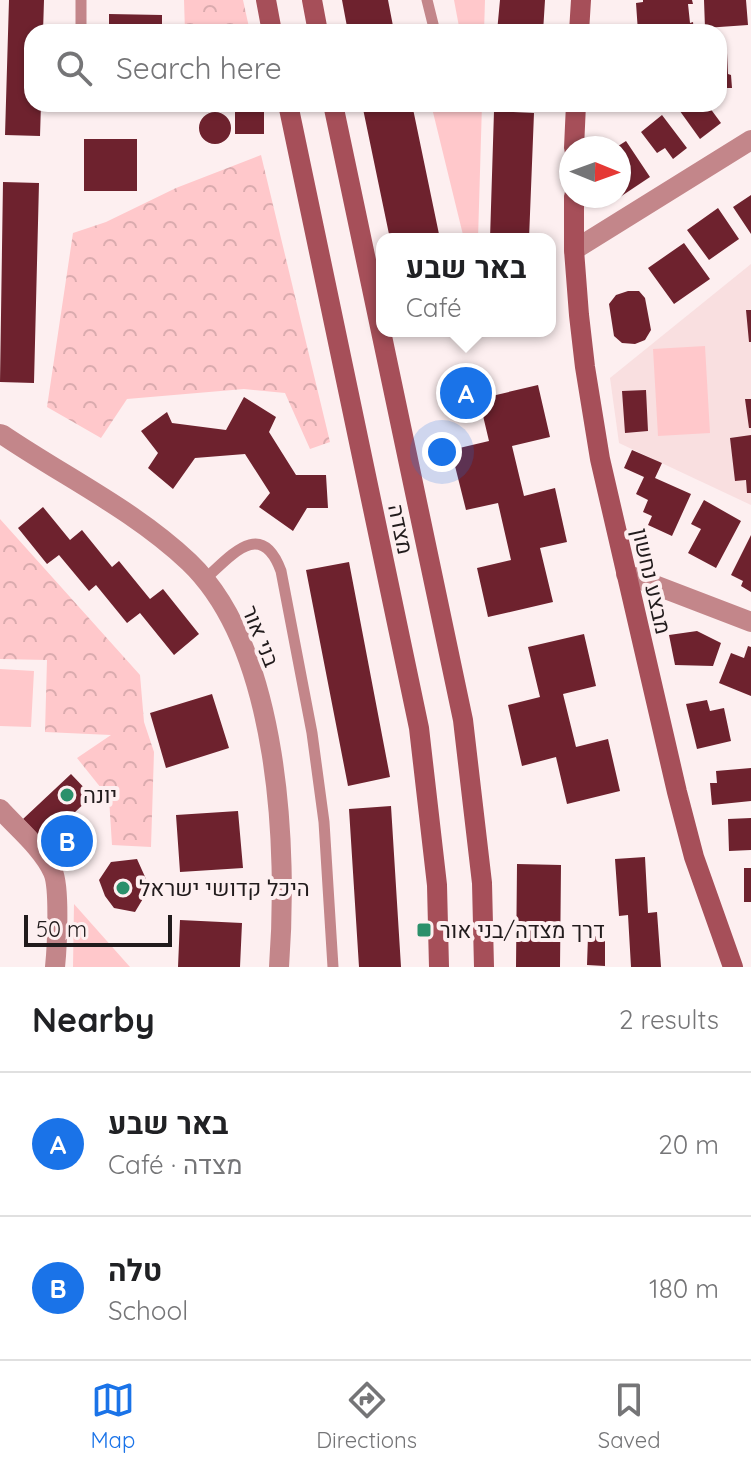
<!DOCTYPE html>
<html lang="en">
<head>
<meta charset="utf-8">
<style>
  :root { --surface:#fff; --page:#f6f6f6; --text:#202124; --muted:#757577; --line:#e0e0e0; --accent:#1a73e8 }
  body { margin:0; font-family:Quicksand,Heebo,sans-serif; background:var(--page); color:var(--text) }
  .compass { position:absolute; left:559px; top:136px; width:72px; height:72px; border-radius:50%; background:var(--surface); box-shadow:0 2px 6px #0004; rotate:91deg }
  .scale { position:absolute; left:24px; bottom:20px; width:148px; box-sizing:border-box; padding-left:8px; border:4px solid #211b1c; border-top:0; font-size:22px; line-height:28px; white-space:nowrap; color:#211b1c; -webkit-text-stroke:6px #fdeff0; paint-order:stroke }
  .you { position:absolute; left:442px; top:452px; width:28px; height:28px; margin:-20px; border:6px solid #fff; border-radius:50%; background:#1a73e8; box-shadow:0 0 0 12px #1a73e833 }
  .badge { display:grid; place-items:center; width:52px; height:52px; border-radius:50%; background:var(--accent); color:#fff; font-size:26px; font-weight:700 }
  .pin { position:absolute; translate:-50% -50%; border:4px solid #fff; box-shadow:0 2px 8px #0006 }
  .popup { position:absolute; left:376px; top:233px; width:180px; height:104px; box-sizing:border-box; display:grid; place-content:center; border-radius:16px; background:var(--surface); filter:drop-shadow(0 2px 6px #0005); font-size:26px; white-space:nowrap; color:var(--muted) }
  .popup b { font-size:30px; color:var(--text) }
  .popup::after { content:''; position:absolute; left:50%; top:100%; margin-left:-16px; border:16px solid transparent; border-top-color:var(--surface) }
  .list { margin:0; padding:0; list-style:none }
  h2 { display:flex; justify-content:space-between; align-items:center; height:104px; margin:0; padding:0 32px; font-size:34px }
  h2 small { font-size:26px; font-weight:400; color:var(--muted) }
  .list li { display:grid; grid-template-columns:52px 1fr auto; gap:24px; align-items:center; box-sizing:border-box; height:144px; padding:0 32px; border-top:2px solid var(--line) }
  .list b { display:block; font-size:30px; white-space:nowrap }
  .list p { margin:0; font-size:26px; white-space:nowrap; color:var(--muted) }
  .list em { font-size:26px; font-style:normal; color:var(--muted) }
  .icon { flex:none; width:44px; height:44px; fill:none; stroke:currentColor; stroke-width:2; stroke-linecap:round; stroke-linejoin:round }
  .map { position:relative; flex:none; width:751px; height:967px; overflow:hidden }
  .search { position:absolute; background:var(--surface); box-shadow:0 2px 6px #0004; left:24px; right:24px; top:24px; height:88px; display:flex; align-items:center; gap:20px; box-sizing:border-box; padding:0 28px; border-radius:24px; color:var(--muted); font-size:30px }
  .sheet { height:392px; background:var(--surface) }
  nav { display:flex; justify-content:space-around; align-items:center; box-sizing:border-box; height:112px; border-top:2px solid var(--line); background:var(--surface); font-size:22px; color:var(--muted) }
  nav a { display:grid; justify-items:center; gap:4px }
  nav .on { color:var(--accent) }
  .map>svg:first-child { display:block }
  .built { fill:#f9dfe0 }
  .green { fill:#ffc8cb }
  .park { fill:url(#park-crowns) }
  .building { fill:#6e222e }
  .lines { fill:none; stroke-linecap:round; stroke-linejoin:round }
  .lane { stroke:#c3868a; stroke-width:11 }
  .street { stroke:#c3868a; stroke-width:20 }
  .secondary { stroke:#a64f59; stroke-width:20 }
  .poi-dot { fill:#2b906b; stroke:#fdeff0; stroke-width:3 }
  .labels { text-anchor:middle; stroke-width:8; stroke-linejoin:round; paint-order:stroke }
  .street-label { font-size:22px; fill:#211b1c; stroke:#fdeff0 }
  .poi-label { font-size:22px; fill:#211b1c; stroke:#fdeff0; text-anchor:start }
</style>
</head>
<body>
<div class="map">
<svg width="751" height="967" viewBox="0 0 751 967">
  <defs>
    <pattern id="park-crowns" width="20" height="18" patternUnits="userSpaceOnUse" patternTransform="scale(2)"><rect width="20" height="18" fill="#ffc8cb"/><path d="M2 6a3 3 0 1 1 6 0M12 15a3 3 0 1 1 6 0" fill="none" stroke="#daabae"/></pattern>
  </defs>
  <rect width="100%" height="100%" fill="#fdeff0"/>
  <path class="built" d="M751,264V505L619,443L610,378Z"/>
  <path class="green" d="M454,0H485L484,32H460Z
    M431,104H482L478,239H464Z
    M705,346L710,433L658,436L653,349Z
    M0,669L34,671L31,727L0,726Z
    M74,904L130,967H73Z"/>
  <path class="park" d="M184,0H243L250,32H185Z
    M261,155L330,442L310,449L285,393L244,389L127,399L101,438L47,407L73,233L106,222L176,188Z
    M0,519L140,675L144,722L154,752L151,847L112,845L109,798L77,758L111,735L45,732L47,660L0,659Z"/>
  <path class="building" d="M9,0H44L43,32H32V104H41L40,136L5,135Z
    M342,0H388L393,26L363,32H348Z
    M500,0H545L543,32H497Z
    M643,0H692L693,4H688L690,23L693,22L694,32H638L636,3L643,2Z
    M704,0H746L748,25L705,28Z
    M109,14L162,15V32H109Z
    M719,53H727L728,74L731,75L732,88H719Z
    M362,104H412L440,239H390Z
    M682,104H707L721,123L700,139L677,107Z
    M235,107H264V134H235Z
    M494,111L534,113L529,239H490Z
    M199 128a16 16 0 1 1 32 0a16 16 0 1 1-32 0Z
    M662,115L687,148L673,159L665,148L657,153L641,132Z
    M84,139H137V191H84Z
    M626,141L650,177L620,197L619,148H615Z
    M3,182L39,183L34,383L0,382Z
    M751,195V234L733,207Z
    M718,208L739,239L709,260L687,230Z
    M684,243L710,279L674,304L648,268Z
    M628,291H639L645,298L651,330L645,340L635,344L622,343L614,336L609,304L616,295Z
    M746,310H751V342H749Z
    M538,385L550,437L512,446L524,496L555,488L567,542L540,548L553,602L488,617L477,568L511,560L498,503L466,510L451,450L489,441L479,399Z
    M646,390L648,431L625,433L622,391Z
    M244,397L276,417L269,432L296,475H326L328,508H307L293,531L259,507L270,493L245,454L195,458L173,489L148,468L158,453L141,431L167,412L172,423L226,430Z
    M745,399H751V428H749Z
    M751,435V493H747L746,480L735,481L730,438Z
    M632,450L662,463L655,478L691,494L672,536L648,525L652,516L643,512L648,500L636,494L644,477L624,468Z
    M704,500L741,521L716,568L688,553L701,529L691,524Z
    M43,507L70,540L82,530L112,567L119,561L150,599L163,589L199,634L174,655L140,613L127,623L96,585L89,591L59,555L47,564L18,528Z
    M751,535V592L741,586L743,581L731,575Z
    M349,562L390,777L348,786L306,570Z
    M697,631L721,643L713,666L675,665L669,635Z
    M584,634L596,686L563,694L576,747L608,739L620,791L567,804L556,757L522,766L508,705L540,697L528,647Z
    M748,646L751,647V696L719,683L731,653L744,658Z
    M212,694L229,748L166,768L150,713Z
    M707,700L710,711L724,708L731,741L697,749L686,704Z
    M751,768V801L712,805L710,783H717L716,771Z
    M71,774L92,796L73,814L96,838L68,866L23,819Z
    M391,806L401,967H359L349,809Z
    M238,811L243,868L180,872L176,815Z
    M751,818V850L729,851L728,819Z
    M645,857L648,913L657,912L661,967H631L628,915L619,916L615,859Z
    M137,859L146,879L144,897L135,912L114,908L105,896L99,880L111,862Z
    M517,864L561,865L560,967H516Z
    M744,868H751V902H744Z
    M180,920L242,923L240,967H178Z
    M588,936L605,937V966L587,965Z"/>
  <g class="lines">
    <path class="lane" d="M427,0L435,32
      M81,32V0
      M204,580C230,557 261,517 281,571L312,733L324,822L333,967"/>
    <path class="street" d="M574,250L751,140
      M0,434L3,435C65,477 134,510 189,562C280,649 288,849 279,967
      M626,574L751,622
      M0,809C17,828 42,848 53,872C60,888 57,948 55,967"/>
    <path class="secondary" d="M266,0L272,32
      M312,0L318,32
      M579,32L581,0
      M288,104L419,728L437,885L439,967
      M333,104L463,720L482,883L484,967
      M574,148L576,104
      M574,196V250L579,315L585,367L600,459L677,792L694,857L733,967"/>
  </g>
  <g class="poi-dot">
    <circle cx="67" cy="795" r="8"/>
    <circle cx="123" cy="888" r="8"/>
    <rect x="416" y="922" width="16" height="16" rx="4"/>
  </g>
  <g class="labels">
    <g class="street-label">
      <text transform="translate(401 529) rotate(78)" y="8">מצדה</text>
      <text transform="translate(652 581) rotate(77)" y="8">מבצע נחשון</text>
      <text transform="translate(261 636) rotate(68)" y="8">בני אור</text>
    </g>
    <g class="poi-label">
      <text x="83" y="803">יונה</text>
      <text x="139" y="896">היכל קדושי ישראל</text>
      <text x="440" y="938">דרך מצדה/בני אור</text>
    </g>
  </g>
</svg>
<svg class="compass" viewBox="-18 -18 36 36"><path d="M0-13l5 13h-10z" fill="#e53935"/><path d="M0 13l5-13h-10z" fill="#757577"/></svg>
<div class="scale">50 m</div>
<div class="you"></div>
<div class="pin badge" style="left:466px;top:393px">A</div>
<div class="popup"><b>באר שבע</b>Café</div>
<div class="pin badge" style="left:67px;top:841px">B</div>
<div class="search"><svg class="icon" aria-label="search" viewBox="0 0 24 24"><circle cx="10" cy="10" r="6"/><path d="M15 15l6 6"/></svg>Search here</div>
</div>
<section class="sheet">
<h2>Nearby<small>2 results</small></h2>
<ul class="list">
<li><span class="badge">A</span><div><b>באר שבע</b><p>Café · מצדה</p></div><em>20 m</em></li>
<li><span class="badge">B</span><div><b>טלה</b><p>School</p></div><em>180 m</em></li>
</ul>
</section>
<nav>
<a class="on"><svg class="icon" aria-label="map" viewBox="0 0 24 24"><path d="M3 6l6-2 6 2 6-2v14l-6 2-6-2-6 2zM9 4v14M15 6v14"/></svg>Map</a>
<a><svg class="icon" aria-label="directions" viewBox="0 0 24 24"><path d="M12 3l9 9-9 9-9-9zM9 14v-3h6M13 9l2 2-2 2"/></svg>Directions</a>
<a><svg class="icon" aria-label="saved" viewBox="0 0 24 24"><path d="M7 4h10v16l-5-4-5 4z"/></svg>Saved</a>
</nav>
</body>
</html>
